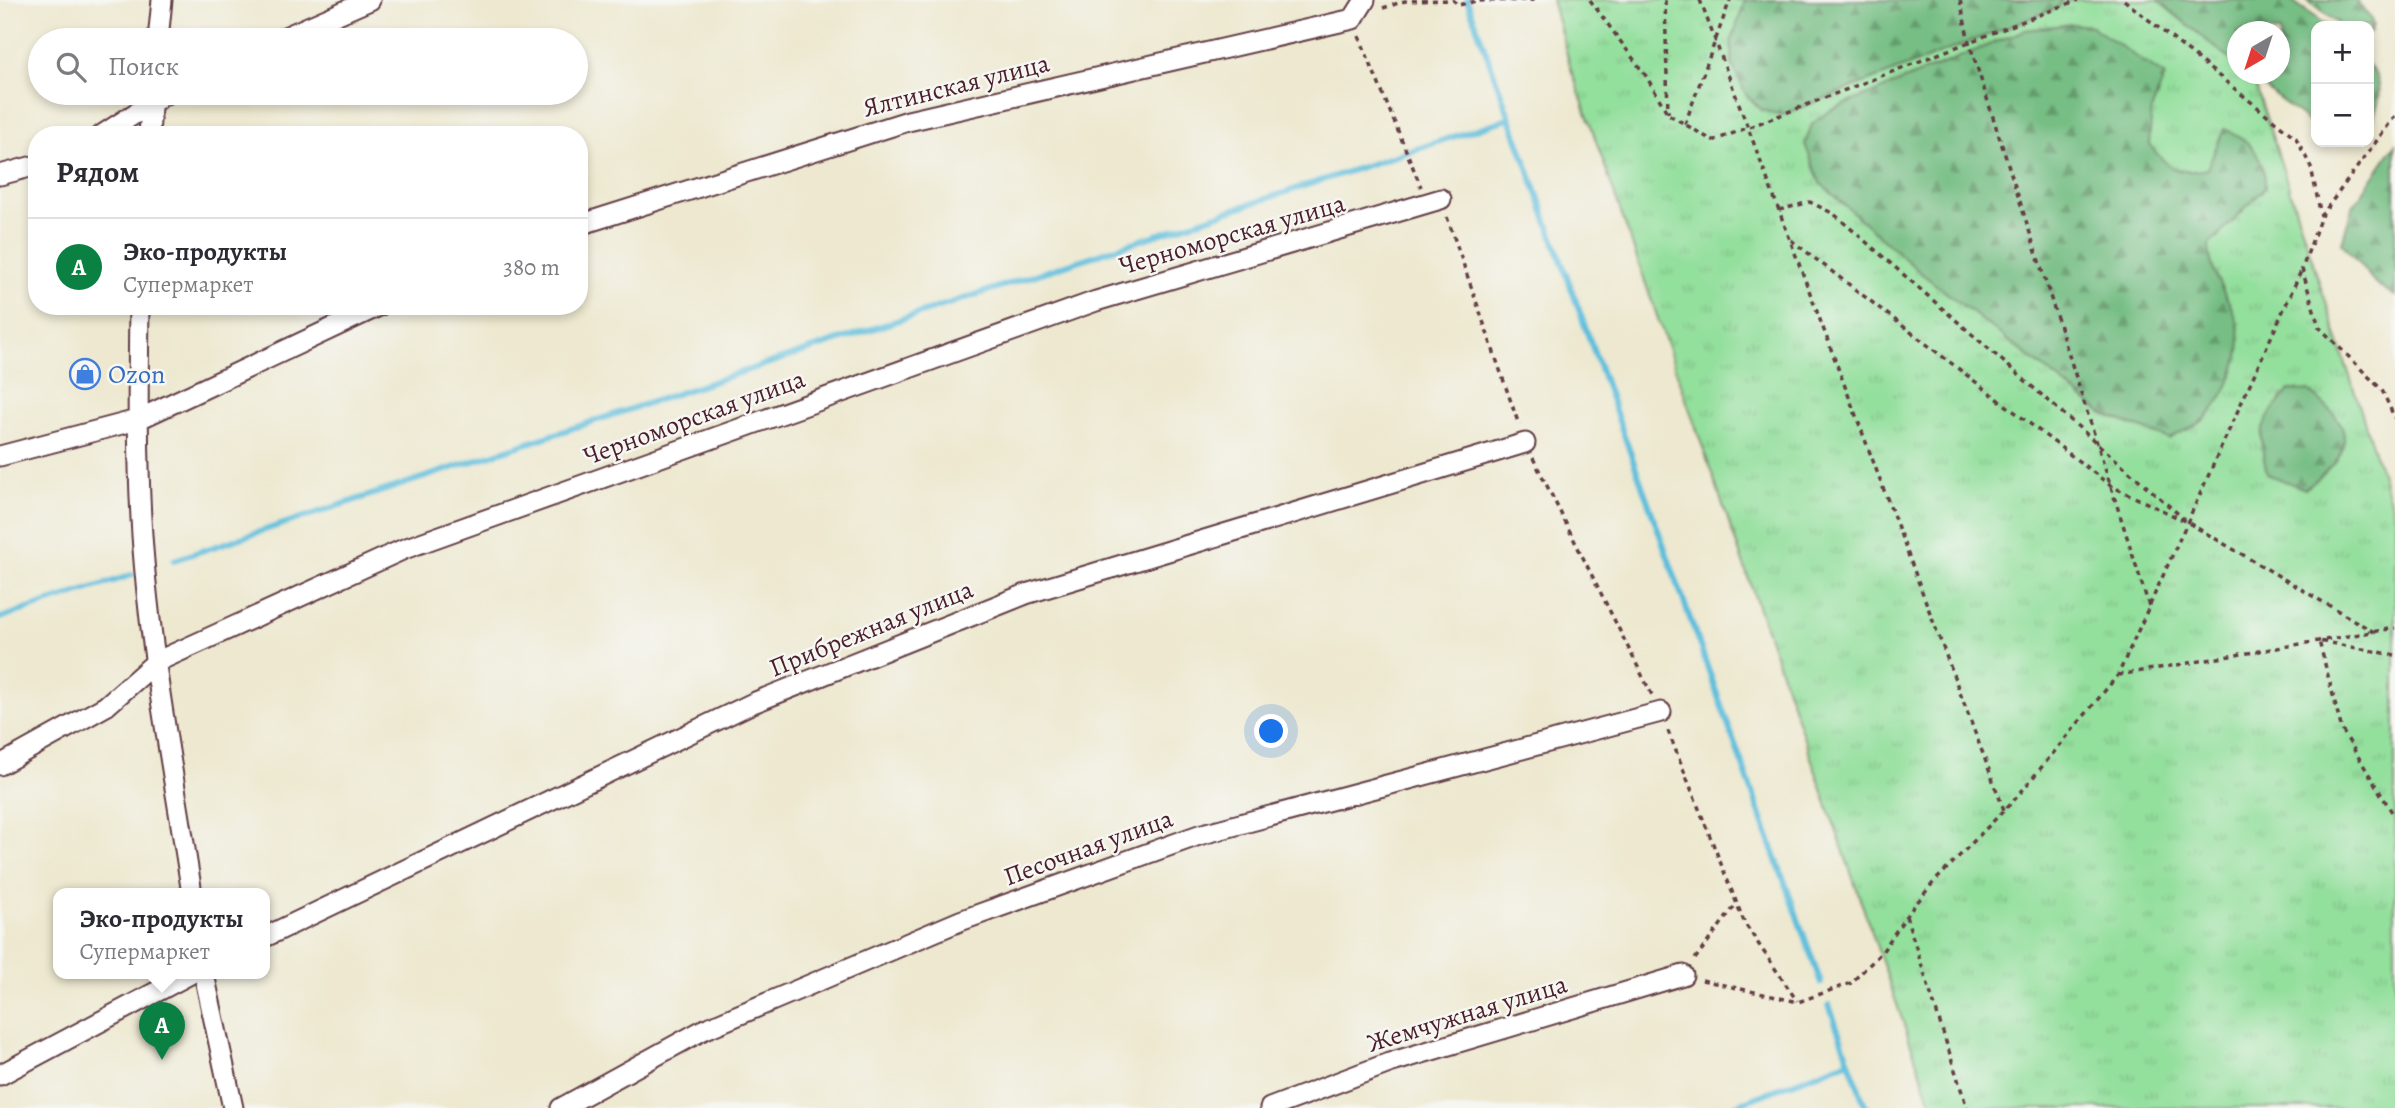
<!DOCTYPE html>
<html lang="ru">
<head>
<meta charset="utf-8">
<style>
  :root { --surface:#fff; --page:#f2f2f3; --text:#2b2b33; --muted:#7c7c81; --line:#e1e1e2; --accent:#0b8043 }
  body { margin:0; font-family:Alegreya,serif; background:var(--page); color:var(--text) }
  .controls { position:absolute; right:21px; top:21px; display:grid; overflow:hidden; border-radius:14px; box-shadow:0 4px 10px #0003 }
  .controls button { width:63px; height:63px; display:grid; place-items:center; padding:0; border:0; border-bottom:2px solid var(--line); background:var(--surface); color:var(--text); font:35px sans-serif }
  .compass { position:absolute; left:2227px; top:21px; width:63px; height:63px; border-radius:50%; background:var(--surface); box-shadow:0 4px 10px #0003; rotate:219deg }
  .you { position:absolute; left:1272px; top:732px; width:24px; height:24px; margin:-18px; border:5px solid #fff; border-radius:50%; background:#1a73e8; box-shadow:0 0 0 10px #1a73e833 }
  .badge { display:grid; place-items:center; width:46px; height:46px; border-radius:50%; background:var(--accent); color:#fff; font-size:23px; font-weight:700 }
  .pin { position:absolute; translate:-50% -58px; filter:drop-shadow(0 2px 4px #0008) }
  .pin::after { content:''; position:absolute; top:37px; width:24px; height:21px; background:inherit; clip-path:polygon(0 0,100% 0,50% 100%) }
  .popup { position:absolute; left:53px; top:888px; width:217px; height:91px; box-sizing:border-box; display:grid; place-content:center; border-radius:14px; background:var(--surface); filter:drop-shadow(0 2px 5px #0005); font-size:23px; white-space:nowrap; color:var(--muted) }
  .popup b { font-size:26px; color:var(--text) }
  .popup::after { content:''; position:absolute; left:50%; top:100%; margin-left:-14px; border:14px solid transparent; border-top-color:var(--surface) }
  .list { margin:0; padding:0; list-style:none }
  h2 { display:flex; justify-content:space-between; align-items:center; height:91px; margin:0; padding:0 28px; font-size:30px }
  h2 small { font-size:23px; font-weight:400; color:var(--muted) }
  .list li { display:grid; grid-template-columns:46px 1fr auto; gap:21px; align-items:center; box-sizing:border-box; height:98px; padding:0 28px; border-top:2px solid var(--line) }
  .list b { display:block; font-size:26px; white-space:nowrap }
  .list p { margin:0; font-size:23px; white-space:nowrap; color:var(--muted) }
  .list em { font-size:23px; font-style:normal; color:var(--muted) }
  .icon { flex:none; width:38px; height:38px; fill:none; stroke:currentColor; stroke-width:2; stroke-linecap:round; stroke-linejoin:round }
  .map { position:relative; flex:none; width:2395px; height:1108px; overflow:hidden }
  .search { position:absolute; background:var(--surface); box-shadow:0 4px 10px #0003; left:28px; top:28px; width:560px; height:77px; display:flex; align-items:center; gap:18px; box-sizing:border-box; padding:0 24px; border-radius:38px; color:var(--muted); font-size:26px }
  .panel { position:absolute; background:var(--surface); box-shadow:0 4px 10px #0003; left:28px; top:126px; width:560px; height:189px; border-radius:28px }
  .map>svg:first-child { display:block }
  .grass { fill:url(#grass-tufts); stroke:#6e7f64; stroke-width:2 }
  .forest { fill:url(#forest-firs); stroke:#606e58; stroke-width:2 }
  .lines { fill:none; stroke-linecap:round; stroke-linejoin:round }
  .stream { stroke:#5dbedc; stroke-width:6 }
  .street-casing { stroke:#623d44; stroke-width:23 }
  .path { stroke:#623d44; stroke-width:3.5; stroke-dasharray:5 5; stroke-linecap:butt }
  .street { stroke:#fff; stroke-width:19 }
  .labels { text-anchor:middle; stroke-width:5; stroke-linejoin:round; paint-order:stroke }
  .street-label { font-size:26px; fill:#4a1f2b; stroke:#f6f6f2 }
  .shop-label { font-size:26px; fill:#366cbe; stroke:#f6f6f2; text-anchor:start }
</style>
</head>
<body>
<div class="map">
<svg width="2395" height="1108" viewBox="0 0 2395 1108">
  <defs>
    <pattern id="grass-tufts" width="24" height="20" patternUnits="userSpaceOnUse" patternTransform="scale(1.75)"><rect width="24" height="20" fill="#93df9c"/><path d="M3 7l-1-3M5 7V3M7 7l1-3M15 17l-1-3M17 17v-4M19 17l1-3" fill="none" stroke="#80bf87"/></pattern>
    <pattern id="forest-firs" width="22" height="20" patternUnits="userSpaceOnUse" patternTransform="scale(1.75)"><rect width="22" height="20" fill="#76be84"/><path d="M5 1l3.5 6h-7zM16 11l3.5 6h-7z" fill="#639a6c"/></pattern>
  </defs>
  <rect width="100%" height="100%" fill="#f6f6f2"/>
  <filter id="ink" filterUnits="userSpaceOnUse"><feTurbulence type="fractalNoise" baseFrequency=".0143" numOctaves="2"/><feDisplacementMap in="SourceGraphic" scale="14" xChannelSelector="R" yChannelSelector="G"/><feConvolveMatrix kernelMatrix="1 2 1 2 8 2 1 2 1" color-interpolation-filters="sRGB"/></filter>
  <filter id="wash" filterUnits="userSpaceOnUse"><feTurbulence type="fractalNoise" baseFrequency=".00686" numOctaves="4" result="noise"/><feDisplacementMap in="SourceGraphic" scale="28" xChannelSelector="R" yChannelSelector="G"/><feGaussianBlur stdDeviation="1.57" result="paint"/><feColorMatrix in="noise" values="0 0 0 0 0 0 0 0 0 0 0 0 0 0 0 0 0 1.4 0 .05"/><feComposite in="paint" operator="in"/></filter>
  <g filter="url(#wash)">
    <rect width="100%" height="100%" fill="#ede8cf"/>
    <path class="grass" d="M1552,0H2163L2237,58L2238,74H2252L2395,516V1108H1933L1571,69Z"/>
    <path class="forest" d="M1745,0H2062L2059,7L1782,115L1762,110L1746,95L1732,64L1731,43Z
      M2157,0H2291L2327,26H2316V128L2248,74H2280V32H2238L2237,65Z
      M2307,0H2355L2369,14L2373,25L2370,34L2369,26H2341Z
      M2071,24L2091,26L2165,76L2152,108L2149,144C2168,168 2177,176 2207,169L2224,129C2251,139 2266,159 2265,188L2209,245C2210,277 2227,292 2237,321C2247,352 2228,394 2207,417C2198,426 2180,432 2169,439L2103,414L1922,274L1820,183L1805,144L1812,124L1829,111L2025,30Z
      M2369,65C2386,83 2380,105 2369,126Z
      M2395,145V296L2376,284L2342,243L2352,208Z
      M2289,390L2309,391C2318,400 2335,412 2340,423C2355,453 2325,473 2305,489L2267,474C2257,427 2260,426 2289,390Z"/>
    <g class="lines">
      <path class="stream" d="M1467,0L1510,118
        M174,560L1510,118L1821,983
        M0,618L132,575
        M1829,1005L1849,1061
        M1728,1108L1849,1061L1866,1108"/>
    </g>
  </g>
  <g filter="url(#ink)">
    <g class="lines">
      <g class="street-casing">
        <path id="street" d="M158,40L162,0
          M278,40L370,0
          M102,135L167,93
          M149,135L152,93
          M0,175L37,165
          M579,225L908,121L1353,19L1365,0
          M139,306C138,383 137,459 142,535C150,655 174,775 192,894
          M0,456L137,420L379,306
          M0,765L106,706L156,662L404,549L1096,301L1441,199
          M265,937L753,703L1026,594L1525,443
          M204,974L233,1108
          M0,1075L190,974
          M561,1108L703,1030L960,921L1199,835L1661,712
          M1270,1108L1389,1063L1683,975"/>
      </g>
      <path class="path" d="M1590,0L1646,76L1668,114L1713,141L2078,0
        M1665,0L1668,113
        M1700,0L2004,810
        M1960,0L1969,42L2149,606
        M2124,0L2296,138L2311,167L2321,216
        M1383,8L1405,1L1453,0L1459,5L1476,1L1538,0
        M1359,36L1421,187
        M2395,116L2321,216L2302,269L2319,327L2382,390L2395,419
        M1685,124L1730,0
        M1779,210L1810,202L1834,214L2184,519
        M1447,217L1519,425
        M1791,240L2111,486L2187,522L2374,632
        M1533,458L1652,695
        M2395,655L2319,641L2342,730L2395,817
        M2118,675L2395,628
        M1668,731L1745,924L1797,1001
        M1906,916L1967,1108
        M1695,959L1737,903
        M1702,980L1798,1002L1851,983L1882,952L1906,916L1933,883L2016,798L2118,675L2302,269"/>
      <use href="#street" class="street"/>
    </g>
  </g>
  <defs>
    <g id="shop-ring" transform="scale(1.575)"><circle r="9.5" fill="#f6f6f2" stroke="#3f7fe0" stroke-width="1.5"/><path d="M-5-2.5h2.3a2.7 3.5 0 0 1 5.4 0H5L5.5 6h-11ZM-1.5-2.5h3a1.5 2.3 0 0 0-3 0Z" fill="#3f7fe0"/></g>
  </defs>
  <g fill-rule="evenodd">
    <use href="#shop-ring" x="85" y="374"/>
  </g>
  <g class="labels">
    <g class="street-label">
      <text transform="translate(956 85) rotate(-14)" y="9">Ялтинская улица</text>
      <text transform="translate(1232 234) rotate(-16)" y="9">Черноморская улица</text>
      <text transform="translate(694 417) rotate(-20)" y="9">Черноморская улица</text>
      <text transform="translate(871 628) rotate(-22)" y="9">Прибрежная улица</text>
      <text transform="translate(1088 847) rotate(-20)" y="9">Песочная улица</text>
      <text transform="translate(1467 1013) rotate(-17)" y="9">Жемчужная улица</text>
    </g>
    <g class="shop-label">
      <text x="108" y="383">Ozon</text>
    </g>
  </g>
</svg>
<div class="controls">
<button>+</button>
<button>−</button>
</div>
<svg class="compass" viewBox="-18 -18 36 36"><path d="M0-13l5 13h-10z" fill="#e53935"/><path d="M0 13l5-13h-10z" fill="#7c7c81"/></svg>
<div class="you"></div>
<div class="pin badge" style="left:162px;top:1060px">A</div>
<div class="popup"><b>Эко-продукты</b>Супермаркет</div>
<div class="search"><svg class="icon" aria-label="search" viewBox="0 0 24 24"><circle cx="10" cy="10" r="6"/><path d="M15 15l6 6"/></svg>Поиск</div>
<section class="panel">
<h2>Рядом<small></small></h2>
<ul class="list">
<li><span class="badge">A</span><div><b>Эко-продукты</b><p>Супермаркет</p></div><em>380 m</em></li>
</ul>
</section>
</div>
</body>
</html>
